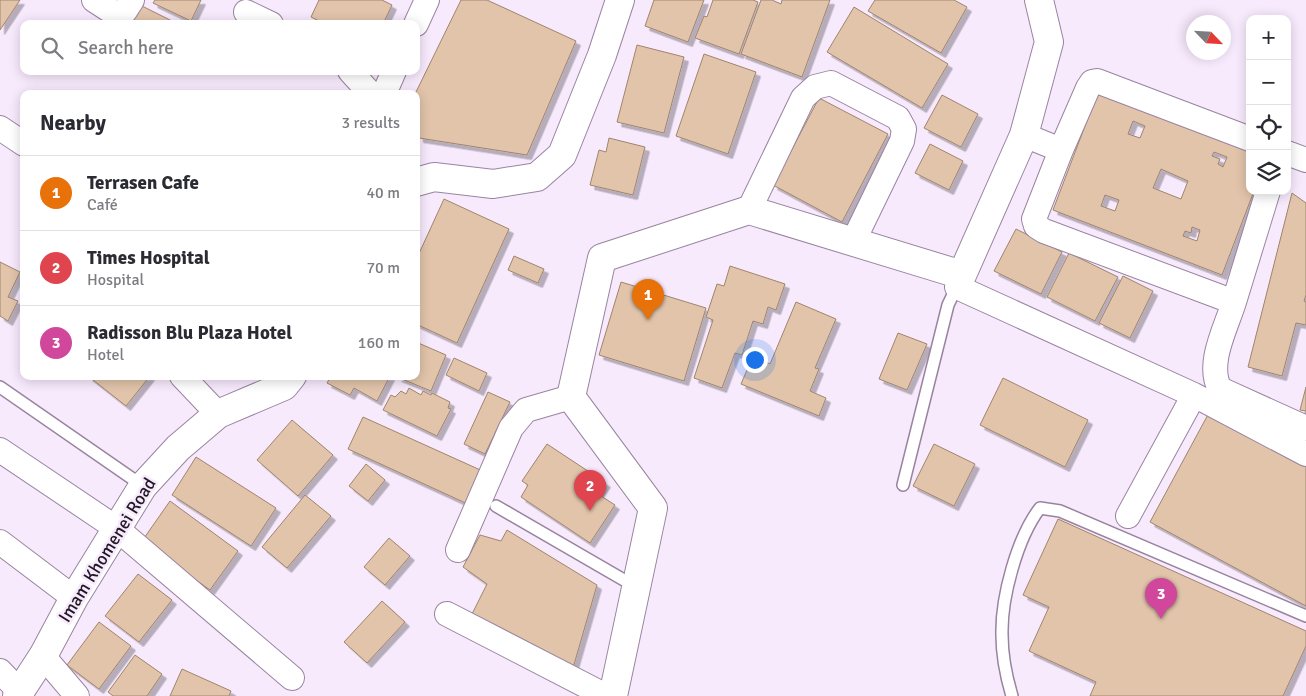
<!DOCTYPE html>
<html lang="en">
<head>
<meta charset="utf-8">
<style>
  :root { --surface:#fff; --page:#f7f7f7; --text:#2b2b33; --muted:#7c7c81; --line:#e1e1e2; --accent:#398079 }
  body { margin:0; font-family:Signika,sans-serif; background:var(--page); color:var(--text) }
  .controls { position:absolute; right:15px; top:15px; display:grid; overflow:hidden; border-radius:10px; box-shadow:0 2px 12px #0003 }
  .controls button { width:45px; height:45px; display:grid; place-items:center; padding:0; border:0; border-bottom:1px solid var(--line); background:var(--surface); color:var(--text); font:25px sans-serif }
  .compass { position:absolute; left:1186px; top:15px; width:45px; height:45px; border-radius:50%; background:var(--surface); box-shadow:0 2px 12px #0003; rotate:115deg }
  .you { position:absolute; left:754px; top:359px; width:18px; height:18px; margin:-12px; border:4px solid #fff; border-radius:50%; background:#1a73e8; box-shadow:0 0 0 8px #1a73e833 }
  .badge { display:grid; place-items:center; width:32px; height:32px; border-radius:50%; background:var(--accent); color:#fff; font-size:16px; font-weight:700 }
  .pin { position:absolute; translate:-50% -41px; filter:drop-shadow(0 1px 2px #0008) }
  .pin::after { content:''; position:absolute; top:26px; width:18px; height:15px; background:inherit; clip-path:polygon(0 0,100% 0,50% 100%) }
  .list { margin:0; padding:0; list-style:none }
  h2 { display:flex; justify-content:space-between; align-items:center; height:65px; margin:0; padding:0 20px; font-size:21px }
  h2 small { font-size:16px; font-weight:400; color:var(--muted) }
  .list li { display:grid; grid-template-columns:32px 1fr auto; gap:15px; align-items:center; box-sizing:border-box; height:75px; padding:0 20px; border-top:1px solid var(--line) }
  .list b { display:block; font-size:19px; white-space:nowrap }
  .list p { margin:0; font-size:16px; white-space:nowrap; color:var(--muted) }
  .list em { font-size:16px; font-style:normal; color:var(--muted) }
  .icon { flex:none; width:28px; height:28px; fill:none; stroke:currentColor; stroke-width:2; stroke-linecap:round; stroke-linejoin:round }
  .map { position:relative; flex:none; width:1306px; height:696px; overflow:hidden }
  .search { position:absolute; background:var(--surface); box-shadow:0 2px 12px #0003; left:20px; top:20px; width:400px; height:55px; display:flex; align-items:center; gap:12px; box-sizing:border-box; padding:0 18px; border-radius:10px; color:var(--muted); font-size:19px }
  .panel { position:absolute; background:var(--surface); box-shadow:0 2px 12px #0003; left:20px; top:90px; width:400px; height:290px; border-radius:10px }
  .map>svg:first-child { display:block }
  .building { fill:#e1c4aa; stroke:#9f846c; fill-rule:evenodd; filter:url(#shadow) }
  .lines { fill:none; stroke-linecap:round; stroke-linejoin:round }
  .service-casing { stroke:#9984a0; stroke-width:14 }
  .minor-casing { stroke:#9984a0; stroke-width:26 }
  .tertiary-casing { stroke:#9984a0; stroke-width:30 }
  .service { stroke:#fff; stroke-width:11 }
  .minor { stroke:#fff; stroke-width:24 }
  .tertiary { stroke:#fff; stroke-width:28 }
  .labels { text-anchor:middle; stroke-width:5; stroke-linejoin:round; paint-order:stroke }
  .street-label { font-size:18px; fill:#201823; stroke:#f8eafd }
</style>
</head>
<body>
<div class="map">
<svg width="1306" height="696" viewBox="0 0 1306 696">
  <defs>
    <filter id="shadow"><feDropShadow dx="4.5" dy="4.5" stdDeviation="0" flood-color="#0004"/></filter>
  </defs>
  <rect width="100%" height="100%" fill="#f8eafd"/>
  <path class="building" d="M0,0H20L0,30Z
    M155,0H201L191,21L153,3Z
    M319,0H382L392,5L383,24H325L311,17Z
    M461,0H487L576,41L527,155L419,138L415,94Z
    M654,0H704L688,42L645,26Z
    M713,0H753L758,2L739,54L695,38L704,16L707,17Z
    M761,0H772L781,4L782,0H830L802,77L741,54Z
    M875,0H954L967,7L941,53L868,11Z
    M138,4L174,22L173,24H129Z
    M854,7L948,64L922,108L827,52Z
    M637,45L684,57L664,133L617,122Z
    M704,54L756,72L728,154L676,136Z
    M1101,84L1250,141V191H1254L1222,275L1053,210ZM1133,121L1145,126L1140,138L1128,134ZM1214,152L1227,157L1223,167L1218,164L1220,159L1212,156ZM1161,169L1188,181L1181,199L1153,188ZM1105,195L1119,200L1115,211L1101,206ZM1192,227L1200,230L1197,241L1183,236L1185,231L1191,233Z
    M942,95L978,114L961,147L924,128Z
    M819,98L888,134L842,222L773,185Z
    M609,138L645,147L633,195L590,185L599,150L606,152Z
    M930,144L963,161L949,190L915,173Z
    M1292,193L1306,203V295L1304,301L1306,302V325L1296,323L1282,376L1248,367Z
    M444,199L509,229L457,343L416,324V260Z
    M1016,229L1062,252L1041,294L994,271Z
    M1069,253L1118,277L1095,321L1047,297Z
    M514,256L544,269L538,283L508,270Z
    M0,262L20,272L8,297L18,301L8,321L0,316Z
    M730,266L785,284L776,310L768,307L763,324L753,321L742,355L735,353L722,388L694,378L713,320L706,317L717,284L724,286Z
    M1123,276L1153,291L1130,338L1099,323Z
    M621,282L706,308L684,381L599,355Z
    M796,302L836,319L815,368L819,369L810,391L826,398L819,416L741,384L753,356L770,364Z
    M898,333L927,344L907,390L879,379Z
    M416,342L446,355L431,391L397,377L416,376Z
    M454,358L487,373L479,391L446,375Z
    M88,376H150L126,406Z
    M331,376H390L377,401L354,388L350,395L327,383Z
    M1003,378L1088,420L1065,467L980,425Z
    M1306,387V411L1300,410Z
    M409,388L421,395L423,391L431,395L432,393L450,402L448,408L451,409L437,436L383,410L391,395L395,397L401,391L406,394Z
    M488,392L510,402L485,454L464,444Z
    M1211,409L1306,460V606L1150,522Z
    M363,417L487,473L472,506L348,449Z
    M292,420L333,455L298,496L257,460Z
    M547,444L606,483L598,494L615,505L590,543L521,497L528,485L522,481Z
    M934,444L975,464L954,506L913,486Z
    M196,457L276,508L251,546L172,495Z
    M366,464L385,480L368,501L349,486Z
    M305,495L331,516L287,568L262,547Z
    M170,501L238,551L210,590L142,541Z
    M1058,519L1306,631V646L1283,696H1090L1096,682L1029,651L1049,607L1023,595Z
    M507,530L597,585L573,668L472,614L487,584L463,567L480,535L501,541Z
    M389,538L410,556L385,585L364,567Z
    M138,574L172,600L139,642L105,616Z
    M382,601L405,622L367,663L344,642Z
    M99,622L131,646L99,689L67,665Z
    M135,655L162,674L147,696H113L108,692Z
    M182,669L231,691L229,696H170Z"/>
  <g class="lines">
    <g class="service-casing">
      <path id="service" d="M0,387L143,486
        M903,485L948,305L958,284
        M496,506L636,587
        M1012,696C1006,676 1002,656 1002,635C1001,598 1017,538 1040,508L1060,511L1306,616"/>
    </g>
    <g class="minor-casing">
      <path id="minor" d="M94,0L114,13L125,11L132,0
        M246,12L271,24
        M416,24L427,0
        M350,71L371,94
        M384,94L394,71
        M0,128L24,144
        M1024,135L1061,150L1088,88L1092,82L1097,81L1250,139
        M1061,150L1034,219L1036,226L1044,231L1234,302L1268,191
        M1287,153L1306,160
        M749,210L803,98L815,87L831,83L898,118L904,129L902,141L853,242
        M957,287L1194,395L1306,454
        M1234,302C1226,328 1206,364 1220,389L1306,428
        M182,376L218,414
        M0,450L116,528L292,678
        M1128,516L1194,395
        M0,542L74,598
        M458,550L511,428L526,410L571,397
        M447,614L606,696
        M43,656L77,696
        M0,671L20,692"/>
    </g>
    <g class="tertiary-casing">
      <path id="tertiary" d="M416,182L434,177L493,184L537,177L562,155L602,55L620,0
        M17,696L43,656L74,598L143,486L178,448L218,414L284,386L292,376
        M613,696L653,508L571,397L602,258L749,210L962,275L1024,135L1049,42L1039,0"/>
    </g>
    <use href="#service" class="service"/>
    <use href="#minor" class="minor"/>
    <use href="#tertiary" class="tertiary"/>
  </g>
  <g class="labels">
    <g class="street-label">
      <text transform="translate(107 550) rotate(-58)" y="6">Imam Khomenei Road</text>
    </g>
  </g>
</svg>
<div class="controls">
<button>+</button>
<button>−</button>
<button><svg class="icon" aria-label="locate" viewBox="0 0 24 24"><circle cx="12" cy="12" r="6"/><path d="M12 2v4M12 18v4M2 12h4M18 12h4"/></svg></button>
<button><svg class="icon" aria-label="layers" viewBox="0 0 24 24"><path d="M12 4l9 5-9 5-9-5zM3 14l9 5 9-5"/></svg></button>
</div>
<svg class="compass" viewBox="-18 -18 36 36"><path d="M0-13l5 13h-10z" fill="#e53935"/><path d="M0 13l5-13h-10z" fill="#7c7c81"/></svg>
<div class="you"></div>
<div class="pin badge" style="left:648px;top:320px;background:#e8710a">1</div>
<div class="pin badge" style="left:590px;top:511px;background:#e0444e">2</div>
<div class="pin badge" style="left:1161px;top:619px;background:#d1479c">3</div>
<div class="search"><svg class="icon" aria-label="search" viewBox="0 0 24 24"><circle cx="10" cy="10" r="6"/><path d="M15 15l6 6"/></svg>Search here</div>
<section class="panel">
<h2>Nearby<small>3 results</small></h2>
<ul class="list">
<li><span class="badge" style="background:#e8710a">1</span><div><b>Terrasen Cafe</b><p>Café</p></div><em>40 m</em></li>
<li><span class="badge" style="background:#e0444e">2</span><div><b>Times Hospital</b><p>Hospital</p></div><em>70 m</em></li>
<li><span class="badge" style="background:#d1479c">3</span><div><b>Radisson Blu Plaza Hotel</b><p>Hotel</p></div><em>160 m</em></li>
</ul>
</section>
</div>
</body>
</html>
